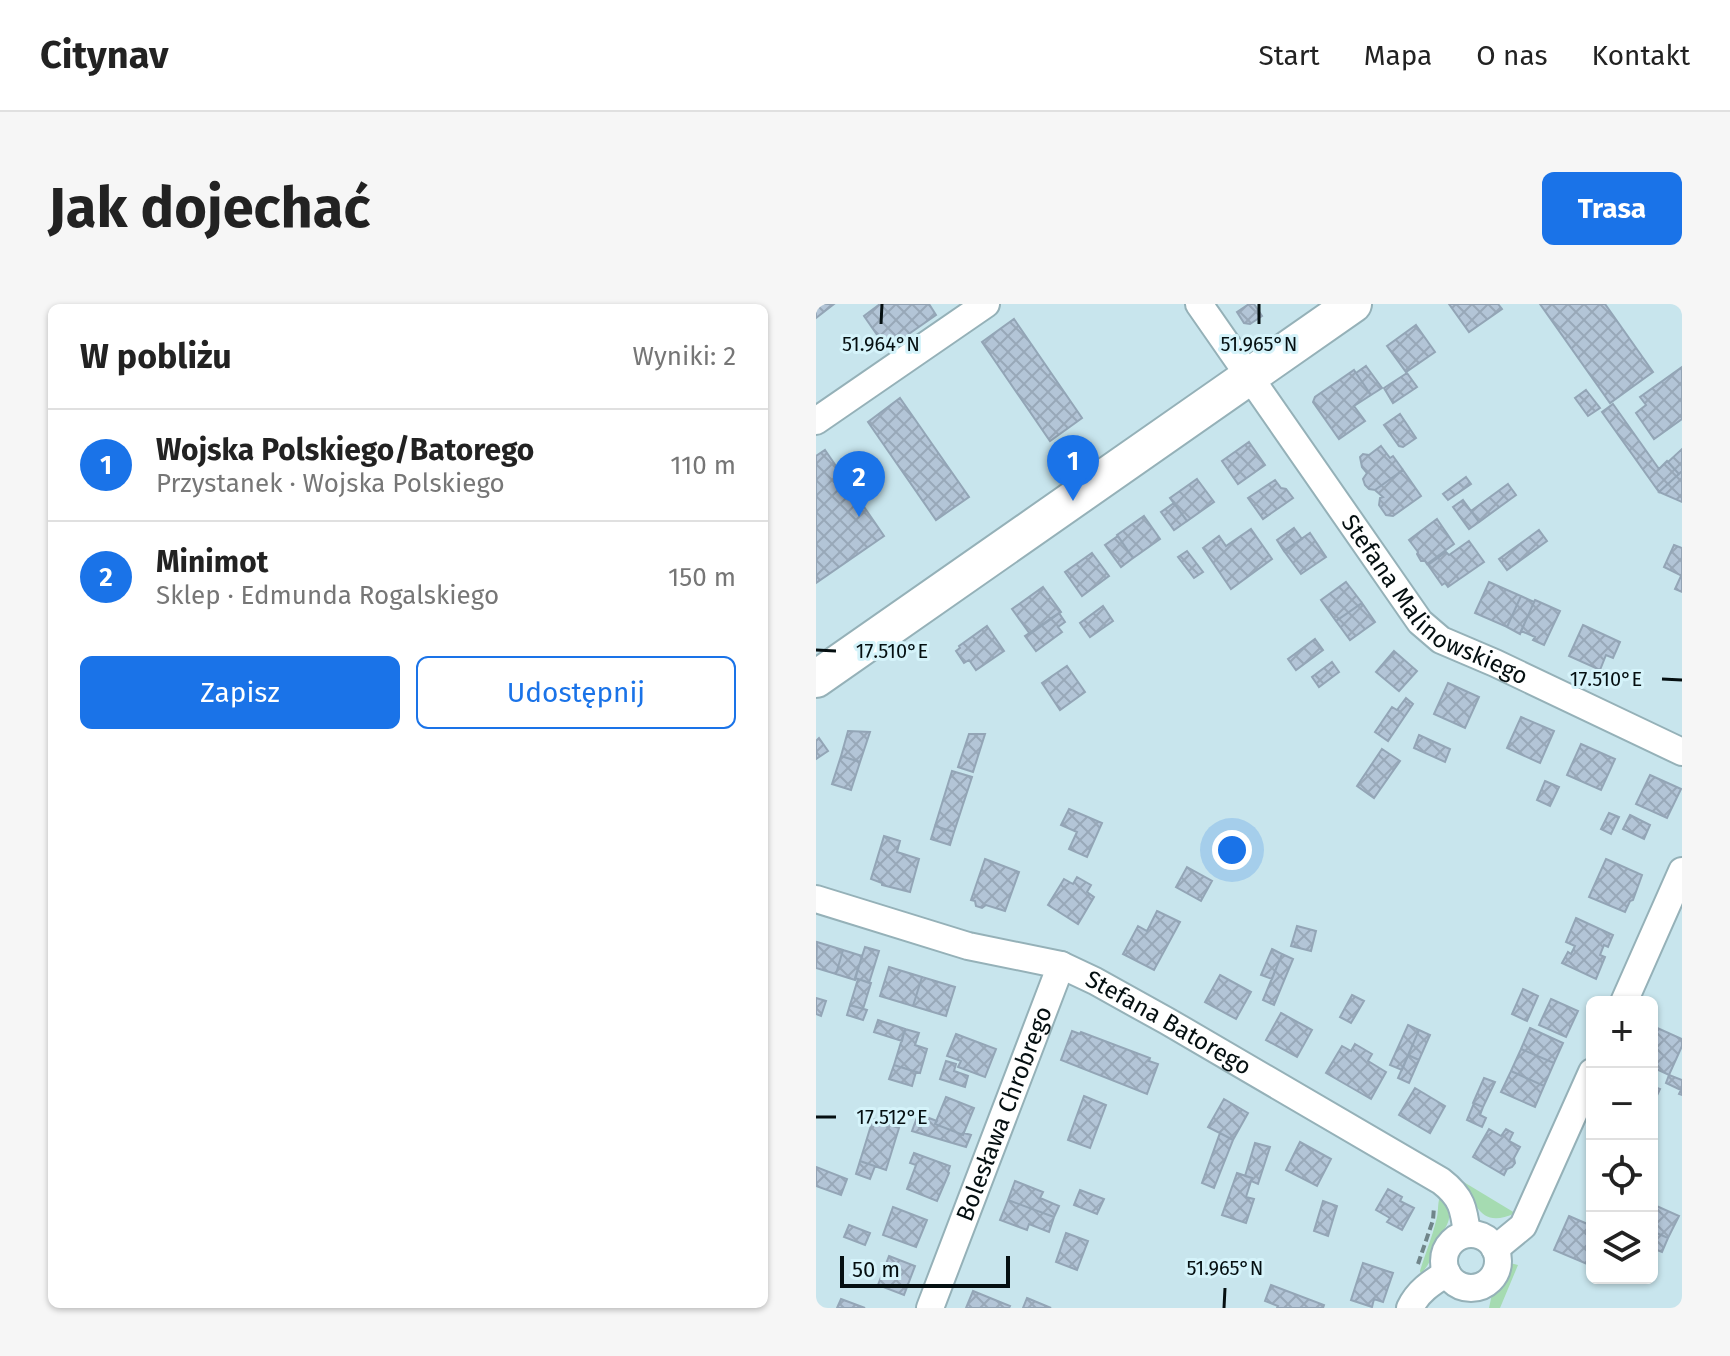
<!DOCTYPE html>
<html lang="pl">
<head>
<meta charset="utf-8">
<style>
  :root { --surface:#fff; --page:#f6f6f6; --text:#222; --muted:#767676; --line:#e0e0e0; --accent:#1a73e8 }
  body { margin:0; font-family:"Fira Sans",sans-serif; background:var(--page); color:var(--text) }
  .controls { position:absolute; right:24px; bottom:24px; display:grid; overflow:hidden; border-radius:12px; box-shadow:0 2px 6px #0004 }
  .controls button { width:72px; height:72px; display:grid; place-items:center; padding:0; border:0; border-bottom:2px solid var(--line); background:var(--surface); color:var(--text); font:40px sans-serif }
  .scale { position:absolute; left:24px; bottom:20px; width:170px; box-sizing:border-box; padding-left:8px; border:4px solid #050f11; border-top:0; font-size:22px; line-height:28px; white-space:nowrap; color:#050f11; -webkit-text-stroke:6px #d5f3fa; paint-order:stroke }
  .you { position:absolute; left:416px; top:546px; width:28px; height:28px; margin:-20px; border:6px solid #fff; border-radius:50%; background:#1a73e8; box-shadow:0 0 0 12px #1a73e833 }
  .badge { display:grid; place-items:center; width:52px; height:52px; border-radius:50%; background:var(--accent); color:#fff; font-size:26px; font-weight:700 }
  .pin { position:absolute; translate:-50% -66px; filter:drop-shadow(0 2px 4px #0008) }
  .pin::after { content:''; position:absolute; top:42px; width:28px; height:24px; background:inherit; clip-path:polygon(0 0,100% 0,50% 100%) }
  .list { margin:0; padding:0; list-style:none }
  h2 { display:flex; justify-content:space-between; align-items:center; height:104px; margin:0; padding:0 32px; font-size:34px }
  h2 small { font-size:26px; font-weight:400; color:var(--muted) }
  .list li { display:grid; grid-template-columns:52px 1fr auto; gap:24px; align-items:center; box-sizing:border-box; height:112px; padding:0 32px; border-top:2px solid var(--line) }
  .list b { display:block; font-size:30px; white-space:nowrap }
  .list p { margin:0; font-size:26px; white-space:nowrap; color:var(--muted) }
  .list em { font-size:26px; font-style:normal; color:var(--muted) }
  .actions { display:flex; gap:16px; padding:24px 32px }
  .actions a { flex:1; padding:18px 0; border:2px solid var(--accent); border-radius:12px; text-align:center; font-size:28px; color:var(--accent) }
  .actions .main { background:var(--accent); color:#fff }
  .icon { flex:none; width:44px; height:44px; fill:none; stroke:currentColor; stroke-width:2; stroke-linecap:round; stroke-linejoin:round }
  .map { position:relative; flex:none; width:866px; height:1004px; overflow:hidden; border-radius:12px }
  header { display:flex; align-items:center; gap:48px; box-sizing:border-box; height:112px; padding:0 40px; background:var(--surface); border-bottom:2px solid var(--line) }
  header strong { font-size:38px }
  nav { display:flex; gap:44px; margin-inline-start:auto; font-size:28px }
  .intro { display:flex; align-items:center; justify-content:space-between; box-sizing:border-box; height:192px; padding:0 48px }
  h1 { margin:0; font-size:56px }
  .button { padding:20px 36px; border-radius:12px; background:var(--accent); color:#fff; font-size:28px; font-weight:700 }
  main { display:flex; gap:48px; padding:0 48px }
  aside { flex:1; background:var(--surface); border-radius:12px; box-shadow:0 2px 6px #0004 }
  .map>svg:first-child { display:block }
  .grass { fill:#a5dbb1 }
  .building { fill:url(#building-cross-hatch); stroke:#93a5b6; stroke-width:2 }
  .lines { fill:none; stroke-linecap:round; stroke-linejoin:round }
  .minor-casing { stroke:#95b1b8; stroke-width:30 }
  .secondary-casing { stroke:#95b1b8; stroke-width:40 }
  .path { stroke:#70858a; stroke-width:4; stroke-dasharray:8 4; stroke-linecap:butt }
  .minor { stroke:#fff; stroke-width:26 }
  .secondary { stroke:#fff; stroke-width:36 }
  .ticks { fill:none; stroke:#050f11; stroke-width:3 }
  .labels { text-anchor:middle; stroke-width:6; stroke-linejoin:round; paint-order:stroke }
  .street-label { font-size:24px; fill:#050f11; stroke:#d5f3fa }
  .ticks-label { font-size:20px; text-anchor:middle; fill:#050f11; stroke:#d5f3fa; stroke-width:6; stroke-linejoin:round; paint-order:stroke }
</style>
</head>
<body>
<header>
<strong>Citynav</strong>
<nav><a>Start</a><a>Mapa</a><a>O nas</a><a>Kontakt</a></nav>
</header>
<div class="intro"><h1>Jak dojechać</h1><a class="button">Trasa</a></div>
<main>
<aside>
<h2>W pobliżu<small>Wyniki: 2</small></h2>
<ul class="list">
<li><span class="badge">1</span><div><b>Wojska Polskiego/Batorego</b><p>Przystanek · Wojska Polskiego</p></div><em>110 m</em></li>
<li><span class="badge">2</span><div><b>Minimot</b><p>Sklep · Edmunda Rogalskiego</p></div><em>150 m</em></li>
</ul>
<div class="actions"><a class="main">Zapisz</a><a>Udostępnij</a></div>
</aside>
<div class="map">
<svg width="866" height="1004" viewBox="0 0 866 1004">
  <defs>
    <pattern id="building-cross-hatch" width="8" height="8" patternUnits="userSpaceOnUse" patternTransform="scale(2)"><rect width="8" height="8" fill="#b3c5d7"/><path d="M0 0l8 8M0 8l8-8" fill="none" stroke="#98a8b8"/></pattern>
  </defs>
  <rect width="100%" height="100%" fill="#c8e5ed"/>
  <path class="grass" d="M646,877L699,909C666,925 660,902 646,877Z
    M624,892C641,916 631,918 620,940C614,954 617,956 605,970L604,967C609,950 616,934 620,917C623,908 621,901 624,892Z
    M694,959L702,961L684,1004H673L676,990L687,980Z"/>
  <path class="building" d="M0,0H18L0,14Z
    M64,0H113L120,11L71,45L48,12Z
    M433,0H438L446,12L434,20L428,19L421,8Z
    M633,0H682L686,5L653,28Z
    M724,0H789L837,68L794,99Z
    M198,15L266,114L234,137L166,38Z
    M600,21L619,48L590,68L571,42Z
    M550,62L566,84L555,91L540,69Z
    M866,63V115L838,135L820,109L830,101L824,93Z
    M538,66L555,91L538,102L549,117L523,135L497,98L499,93Z
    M591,69L601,83L577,99L568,84Z
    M770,86L784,104L772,112L759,94Z
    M84,94L153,193L120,216L52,118Z
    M797,100L843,165L851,157L863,170L843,188L786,108Z
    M584,110L600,134L587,143L583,142L568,121Z
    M433,138L449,161L422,180L406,157Z
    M565,142L574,154L577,152L587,166L559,186L553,185L549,181L547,175L551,169L546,163L544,153L547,150L553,151Z
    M866,145V167L863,170L852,158Z
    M9,146L68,232L0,279V152Z
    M587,166L605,192L577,212L570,211L563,201L564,194L567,193L559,186Z
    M866,167V198L843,188Z
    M650,173L655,180L632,196L627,190Z
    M381,175L398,198L371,217L354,194Z
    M459,176L465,184L470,185L477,194L447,215L432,194Z
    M692,180L700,191L663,218L655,207Z
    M647,196L663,218L653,225L637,203Z
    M358,199L371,217L358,226L345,208Z
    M328,212L344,235L317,254L301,231Z
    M621,215L638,240L611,260L609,257H605L601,250L602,248L593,236Z
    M478,224L486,235L468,247L461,236Z
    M435,225L456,255L415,285L387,244L403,232L410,242Z
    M723,226L731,237L691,266L683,255Z
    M494,229L510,253L485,270L468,247Z
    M302,232L317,254L305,263L289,241Z
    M653,237L668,258L632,283L629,279L626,281L612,261L630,248L633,251Z
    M858,241L866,244V272L848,263Z
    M371,247L387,268L378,274L362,253Z
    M276,249L293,272L266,292L249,268Z
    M865,272L866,273V288L859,285Z
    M530,278L546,299L520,317L505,296Z
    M673,278L705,292L691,323L659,309Z
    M227,283L245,308L214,330L196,305Z
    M705,292L718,298L704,330L691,323Z
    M719,296L744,307L728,341L717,336L719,333L705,327Z
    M546,299L559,318L534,336L520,317Z
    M287,302L297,317L274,333L264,319Z
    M243,309L249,318L242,323L246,328L220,347L209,332Z
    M767,321L804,338L797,354L790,351L784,366L753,352Z
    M171,322L188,347L160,366L153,356L148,359L140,347L144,344L143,342Z
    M499,335L507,346L480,366L472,355Z
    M578,347L601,367L583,387L560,368Z
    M516,358L523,368L503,383L496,373Z
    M251,362L269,388L244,406L226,379Z
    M632,379L663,393L649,424L618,410Z
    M590,394L597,400L572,437L559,428L576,403L581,406Z
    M705,413L738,427L724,459L691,444Z
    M32,427L54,428L44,458L25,452Z
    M153,430H169L157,468L142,463Z
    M603,431L634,445L629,458L598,444Z
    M3,434L12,447L0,455V437Z
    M765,440L799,455L785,486L751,471Z
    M566,445L584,457L558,494L541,482Z
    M25,452L44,458L35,486L16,480Z
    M136,467L156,473L138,528L119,522Z
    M834,471L865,485L851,514L820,500Z
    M729,477L743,483L734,502L721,496Z
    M253,505L286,519L271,553L253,545L261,528L245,521Z
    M793,509L803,513L795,530L785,525Z
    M814,511L834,521L828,535L807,525Z
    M119,522L138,528L134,541L115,535Z
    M68,532L84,537L81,548L103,555L94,588L66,581V579L55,575Z
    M169,555L203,568L189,607L170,601L166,604L160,602L159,597L155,596Z
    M790,555L826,571L817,596L814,597L809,608L773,593Z
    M371,563L396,577L385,597L360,583Z
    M261,573L275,581L271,588L278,593L262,620L232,601L248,575L257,580Z
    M341,607L364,618L338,666L307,650L322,622L331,627Z
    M760,614L797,631L792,643L788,641L784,651L789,653L780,675L746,659L752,648L755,650L759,642L750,638Z
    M481,622L500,627L495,647L475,642Z
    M1,638L27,646L20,670L0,664Z
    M49,643L63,647L53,679L39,674Z
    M456,645L466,650L456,675L445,671Z
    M27,646L46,652L39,676L20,670Z
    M466,650L477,655L458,701L447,696Z
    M73,663L106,673L97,702L64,692Z
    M404,671L435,688L420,715L389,698Z
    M106,673L139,683L130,712L97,702Z
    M42,675L55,679L47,705L34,701Z
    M707,685L722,692L711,717L696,710Z
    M536,691L548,697L535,719L524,713Z
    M0,694L10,697L5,712L0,710Z
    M735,695L762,707L750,733L723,721Z
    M34,701L51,706L47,716L31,711Z
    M465,709L496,726L481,753L450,736Z
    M62,716L89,725L86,737L58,728Z
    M592,721L603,726L586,766L574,761Z
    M839,723L866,735V742L853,771L836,763V730Z
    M714,724L747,739L738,759L705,745Z
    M89,725L103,729L99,741L111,745L104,769L78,761Z
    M603,726L614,731L603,756L592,751Z
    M256,727L264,730L265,728L334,754L333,757L342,760L331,790L245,756Z
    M140,730L180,745L169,773L142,763L145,757L131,752Z
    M539,740L556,750L552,757L570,768L555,795L510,769L526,742L535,747Z
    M705,745L738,759L728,782L695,767Z
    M592,751L603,756L593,779L582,774Z
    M130,757L140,760L138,767L152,772L149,783L124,775Z
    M78,761L100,768L96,782L73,775Z
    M695,767L728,782L719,803L685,788Z
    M853,771L866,776V791L863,790L865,786L850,779Z
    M668,774L679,778L667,803L657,799Z
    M836,782L844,785L836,802Z
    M599,784L629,802L614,829L583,811Z
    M268,792L290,801L274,844L252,836Z
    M130,793L158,804L147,831L119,820Z
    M408,795L432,809L417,836L392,823Z
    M658,799L667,803L664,811L670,814L666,823L651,816Z
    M105,811L121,817L119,820L147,831L148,829L155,831L150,843L96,827L100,816L102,818Z
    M57,815L83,824L70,866L44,857Z
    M673,825L685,832L690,825L697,829L693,837L704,843L698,854L699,859L696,863L691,865L688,871L657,853Z
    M404,829L417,836L398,884L386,879Z
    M484,838L515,855L501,882L470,866Z
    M439,839L454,843L442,880L435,877L436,874L429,872Z
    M98,849L134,862L132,868L133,869L121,897L91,885L100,861L94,859Z
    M44,857L59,862L54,875L40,870Z
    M0,863L31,875L25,891L0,882Z
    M421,869L436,874L430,893L438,895L430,919L406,911Z
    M199,877L227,888L224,894L243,902L238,913L192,896Z
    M572,885L586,893L584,897L598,904L586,926L571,918L574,914L560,906Z
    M264,886L288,895L281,910L258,901Z
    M192,896L238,913L233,928L213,920L211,926L184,916Z
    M507,897L521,902L512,932L498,927Z
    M836,900L863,912L852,934L836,927Z
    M77,903L111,916L100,943L67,931Z
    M753,912L776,922V948L771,960L738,946Z
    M33,921L54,929L49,941L28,933Z
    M836,927L852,934L846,948L836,944Z
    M250,929L272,937L261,966L240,958Z
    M73,952L99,962L88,991L62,981Z
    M547,959L577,969L567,998L558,995L556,1003L535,996Z
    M455,981L508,1001L507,1004H461L462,1002L449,997Z
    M157,987L194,1002L193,1004H150Z
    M211,994L235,1004H207Z
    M25,995L49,1004H21Z"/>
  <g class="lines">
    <g class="minor-casing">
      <g id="minor">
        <path id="s1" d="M383,0L604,318L625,336L679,359L866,448"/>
        <path d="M0,117L170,0"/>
        <path id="s2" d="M0,595L152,642L245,661L279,677L351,717L625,877C646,893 648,905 651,930"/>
        <path d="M808,698L866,567"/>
        <circle cx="655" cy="957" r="27"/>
        <path d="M679,945L707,922L776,768"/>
        <path id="s3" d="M114,1004L245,661"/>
        <path d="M594,1004C602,987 615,979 631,969"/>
      </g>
    </g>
    <g class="secondary-casing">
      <path id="secondary" d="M0,375L537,0"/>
    </g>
    <path class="path" d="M602,960L617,916L618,903"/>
    <use href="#minor" class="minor"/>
    <use href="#secondary" class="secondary"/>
  </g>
  <path class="ticks" d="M65,20L66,0M443,20V0M0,346L20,347M846,375L866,376M0,813H20M408,1004L409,984"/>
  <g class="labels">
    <g class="street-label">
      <text dy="8" stroke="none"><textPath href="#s1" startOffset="384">Stefana Malinowskiego</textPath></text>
      <text dy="8" stroke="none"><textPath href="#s2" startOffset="376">Stefana Batorego</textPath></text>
      <text dy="8" stroke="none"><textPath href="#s3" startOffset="208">Bolesława Chrobrego</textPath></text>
    </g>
  </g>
  <g class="ticks-label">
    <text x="65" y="47">51.964°N</text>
    <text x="443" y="47">51.965°N</text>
    <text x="76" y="354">17.510°E</text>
    <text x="790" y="382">17.510°E</text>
    <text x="76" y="820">17.512°E</text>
    <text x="409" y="971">51.965°N</text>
  </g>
</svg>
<div class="controls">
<button>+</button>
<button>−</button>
<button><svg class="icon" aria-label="locate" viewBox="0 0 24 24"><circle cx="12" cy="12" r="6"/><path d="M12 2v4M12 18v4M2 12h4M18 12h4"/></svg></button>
<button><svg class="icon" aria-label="layers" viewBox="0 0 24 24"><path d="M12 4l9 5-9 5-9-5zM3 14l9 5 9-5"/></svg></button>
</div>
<div class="scale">50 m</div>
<div class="you"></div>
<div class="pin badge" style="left:257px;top:197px">1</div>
<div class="pin badge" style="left:43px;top:213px">2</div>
</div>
</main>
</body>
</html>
